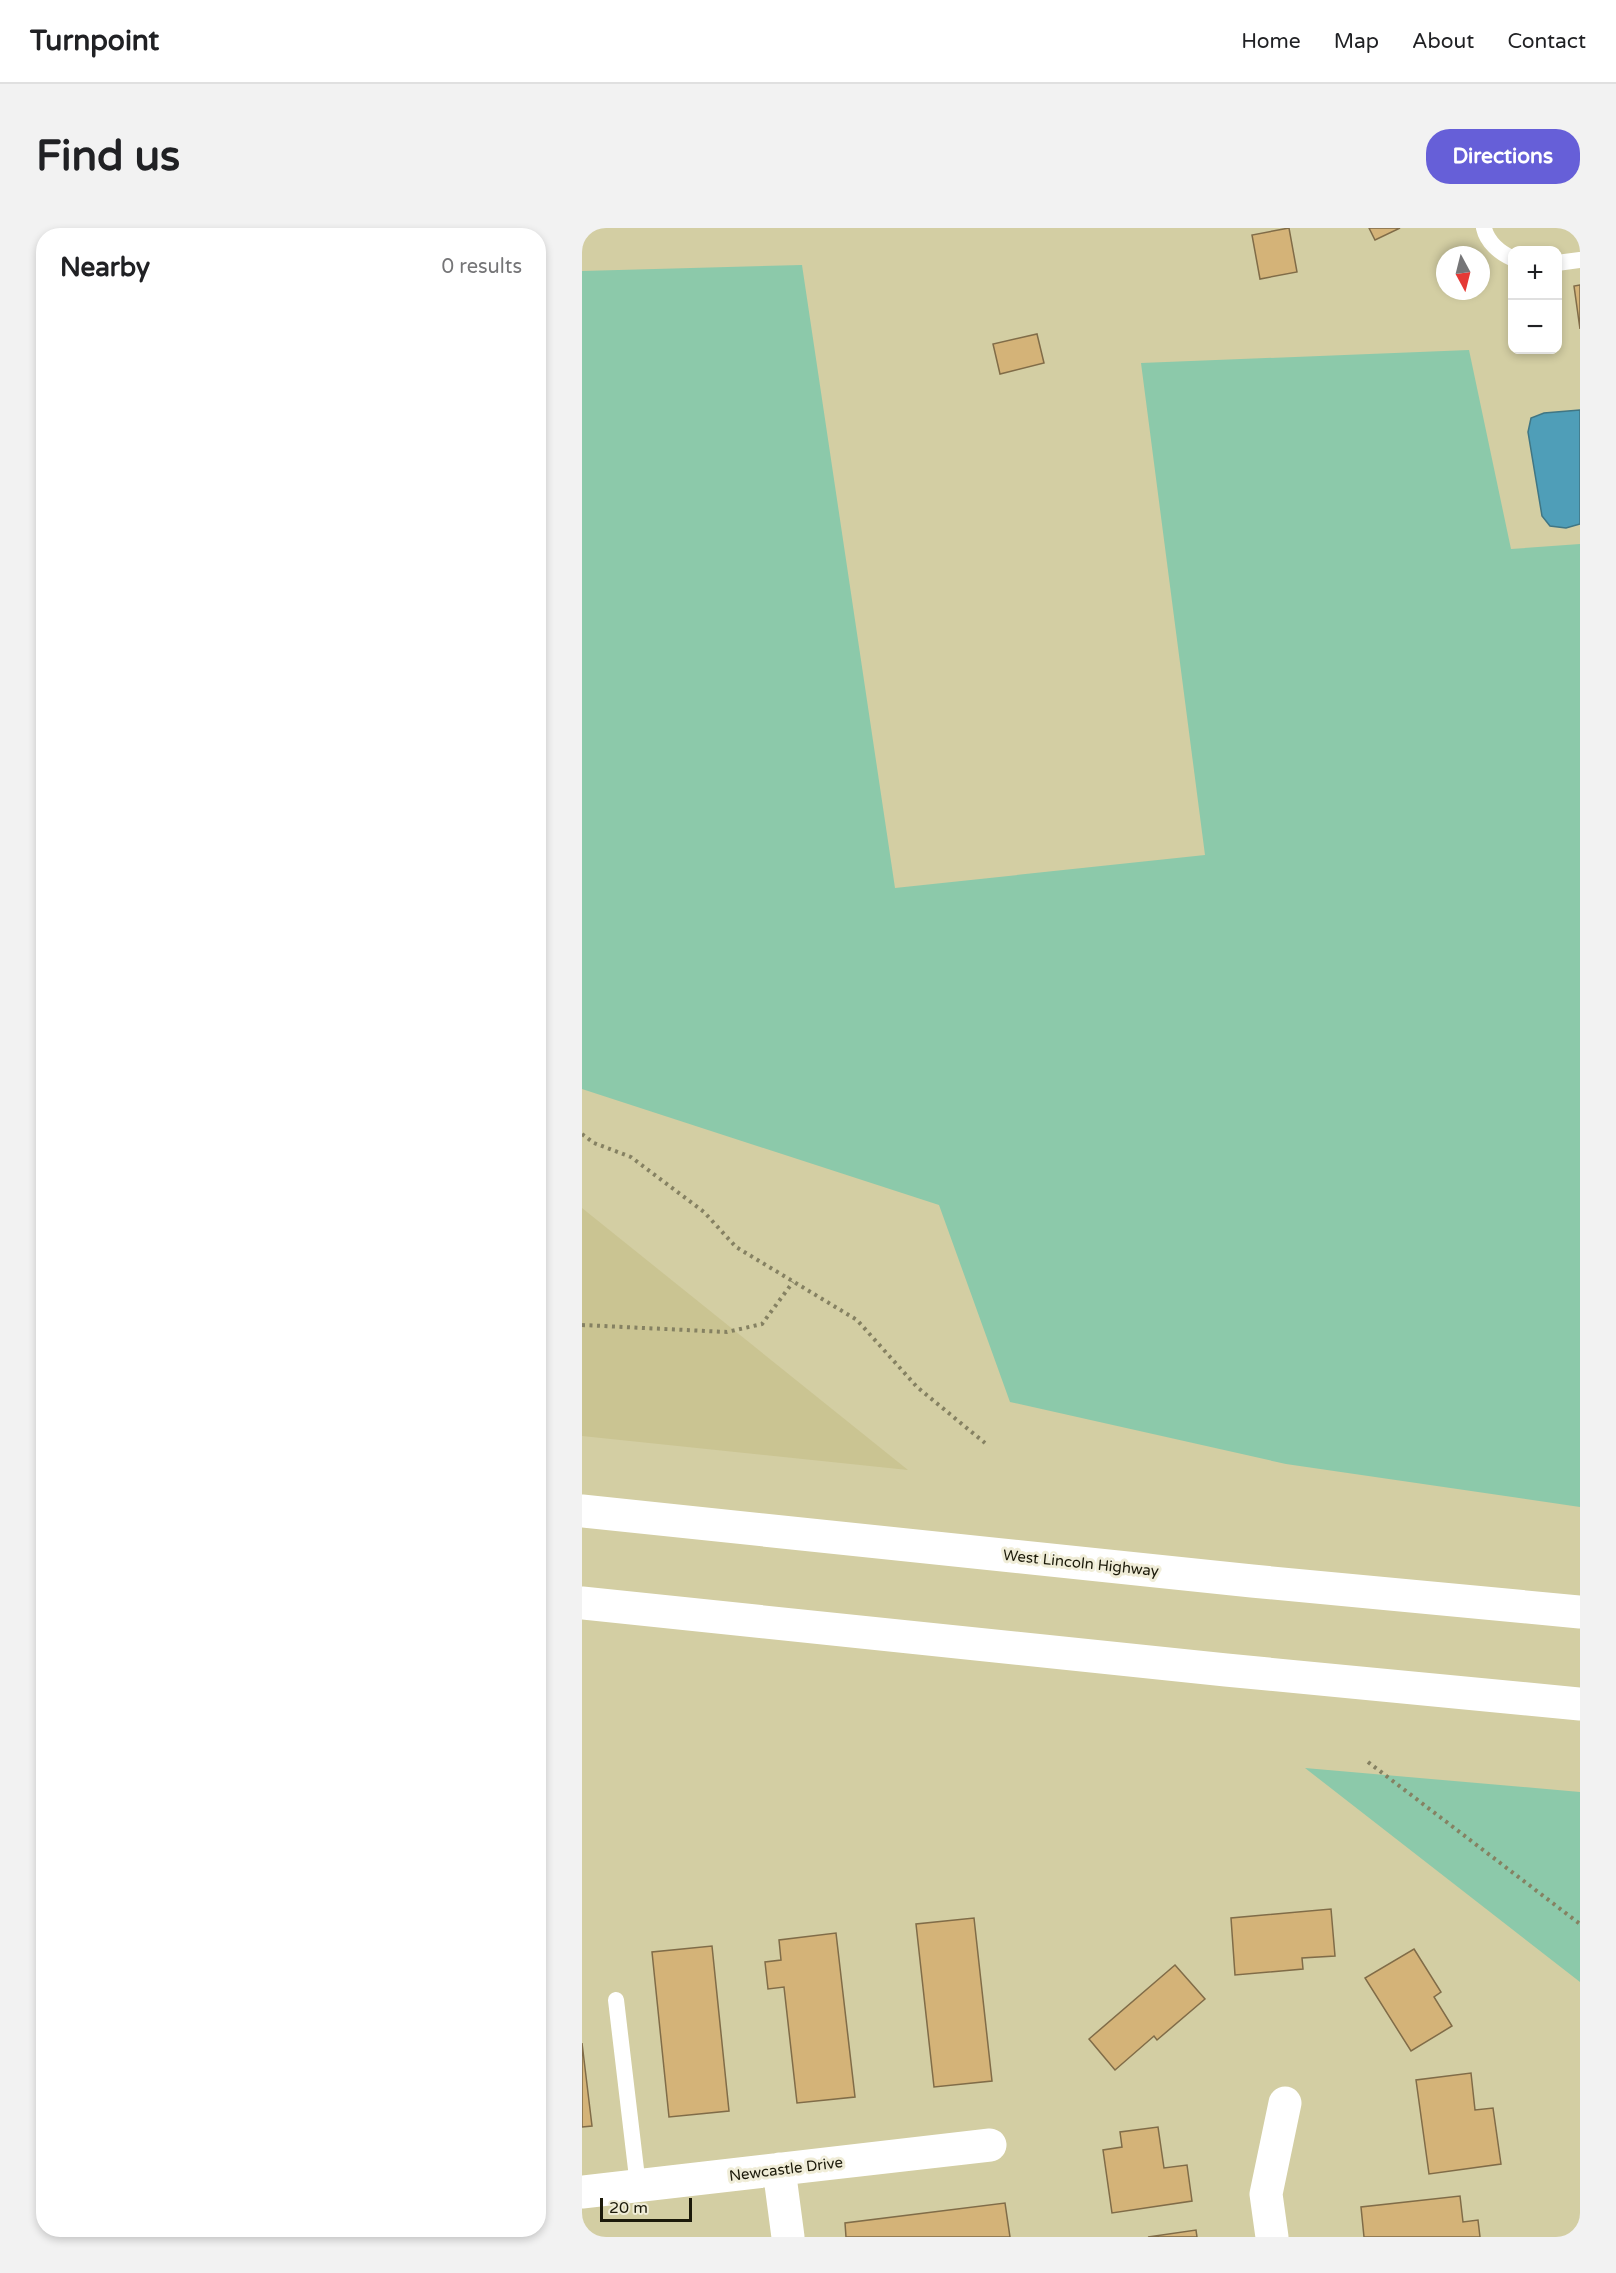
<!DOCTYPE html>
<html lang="en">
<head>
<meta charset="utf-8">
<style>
  :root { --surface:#fff; --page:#f2f2f2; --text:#202124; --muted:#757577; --line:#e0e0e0; --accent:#665fd8 }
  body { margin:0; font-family:"Varela Round",sans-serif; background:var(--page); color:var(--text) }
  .controls { position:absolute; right:18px; top:18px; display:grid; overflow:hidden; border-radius:12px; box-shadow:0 3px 9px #0003 }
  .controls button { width:54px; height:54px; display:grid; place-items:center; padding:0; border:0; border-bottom:2px solid var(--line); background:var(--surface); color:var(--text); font:30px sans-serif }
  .compass { position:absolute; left:854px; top:18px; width:54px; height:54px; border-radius:50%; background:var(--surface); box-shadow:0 3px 9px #0003; rotate:173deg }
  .scale { position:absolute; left:18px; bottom:15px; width:92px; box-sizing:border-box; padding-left:6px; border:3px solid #1c1a0a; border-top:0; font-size:16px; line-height:21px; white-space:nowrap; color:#1c1a0a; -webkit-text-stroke:4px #f0edd8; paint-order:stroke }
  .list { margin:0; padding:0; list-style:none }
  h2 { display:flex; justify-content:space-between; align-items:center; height:78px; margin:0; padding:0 24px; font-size:26px }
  h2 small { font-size:20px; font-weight:400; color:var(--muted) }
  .map { position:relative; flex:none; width:998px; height:2009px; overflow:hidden; border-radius:24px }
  header { display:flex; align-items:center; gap:36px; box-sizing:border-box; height:84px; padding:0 30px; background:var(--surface); border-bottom:2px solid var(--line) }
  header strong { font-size:28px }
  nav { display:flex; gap:33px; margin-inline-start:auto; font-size:21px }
  .intro { display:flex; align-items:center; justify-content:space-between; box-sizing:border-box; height:144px; padding:0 36px }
  h1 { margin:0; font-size:42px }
  .button { padding:15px 27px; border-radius:24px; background:var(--accent); color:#fff; font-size:21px; font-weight:700 }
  main { display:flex; gap:36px; padding:0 36px }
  aside { flex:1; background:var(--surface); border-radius:24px; box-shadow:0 3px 9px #0003 }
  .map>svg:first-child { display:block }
  .built { fill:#cac492 }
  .green { fill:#8cc9aa }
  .water { fill:#4f9eb8; stroke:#407684; stroke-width:1.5 }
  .building { fill:#d4b378; stroke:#806c48; stroke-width:1.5 }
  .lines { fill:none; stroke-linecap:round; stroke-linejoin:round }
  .path { stroke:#858162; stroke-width:4; stroke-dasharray:3 4.5; stroke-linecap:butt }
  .lane { stroke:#fff; stroke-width:16 }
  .street { stroke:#fff; stroke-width:33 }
  .primary { stroke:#fff; stroke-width:33 }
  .labels { text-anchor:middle; stroke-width:6; stroke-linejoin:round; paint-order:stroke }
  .street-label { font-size:15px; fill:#1c1a0a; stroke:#f0edd8 }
</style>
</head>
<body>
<header>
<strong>Turnpoint</strong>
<nav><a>Home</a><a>Map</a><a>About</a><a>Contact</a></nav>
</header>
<div class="intro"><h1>Find us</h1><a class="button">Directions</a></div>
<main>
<aside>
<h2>Nearby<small>0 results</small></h2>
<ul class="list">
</ul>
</aside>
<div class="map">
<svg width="998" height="2009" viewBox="0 0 998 2009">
  <rect width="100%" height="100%" fill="#d3cea3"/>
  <path class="built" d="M0,980L326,1242L0,1208Z"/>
  <path class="green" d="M220,37L313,660L623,627L559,135L887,122L929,321L998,316V1279L704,1236L428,1174L357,977L0,861V43Z
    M723,1540L998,1564V1754Z"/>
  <path class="water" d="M998,182V296L984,300L968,298L960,288L946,204L949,190L962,185Z"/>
  <path class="building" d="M707,0L715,44L678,51L670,7Z
    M787,0H818L793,12Z
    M998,57V101L992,58Z
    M455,106L462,135L418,146L411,116Z
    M749,1681L753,1728L720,1730L721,1741L653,1747L649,1690Z
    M392,1690L410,1853L352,1859L334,1696Z
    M254,1705L273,1869L215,1875L202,1759L186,1761L183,1734L199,1732L197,1712Z
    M130,1718L147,1883L87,1889L70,1724Z
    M832,1721L859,1764L852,1769L870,1798L829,1823L783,1750Z
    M593,1737L623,1771L575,1812L572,1808L533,1842L507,1811Z
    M0,1815L10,1898L0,1899Z
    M889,1845L893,1882L911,1880L919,1936L847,1946L834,1852Z
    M576,1899L582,1940L605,1937L610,1973L530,1985L521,1922L540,1919L538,1904Z
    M878,1968L881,1994L896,1992L898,2009H782L779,1979Z
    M423,1975L428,2009H264L263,1995Z
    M614,2002L615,2009H566Z"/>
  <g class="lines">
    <path class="path" d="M0,906L12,915L49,929L122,984L154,1019L275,1092L335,1159L403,1215
      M0,1097L145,1104L180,1096L211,1054
      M786,1534L998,1696"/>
    <path class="lane" d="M902,0C905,14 918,25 930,30
      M975,35L998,32
      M34,1772L56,1958"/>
    <path class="street" d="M197,1941L206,2009
      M0,1964L408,1917
      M690,2009L684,1966L703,1875"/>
    <path class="primary" d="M0,1283L670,1353L998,1384
      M0,1375L644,1442L998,1476"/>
  </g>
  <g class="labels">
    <g class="street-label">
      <text transform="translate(499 1335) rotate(6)" y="5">West Lincoln Highway</text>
      <text transform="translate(204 1941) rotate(-7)" y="5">Newcastle Drive</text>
    </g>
  </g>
</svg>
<div class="controls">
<button>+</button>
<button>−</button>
</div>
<svg class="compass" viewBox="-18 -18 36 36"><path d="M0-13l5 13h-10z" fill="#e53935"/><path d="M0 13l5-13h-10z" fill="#757577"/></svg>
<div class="scale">20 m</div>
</div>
</main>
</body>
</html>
